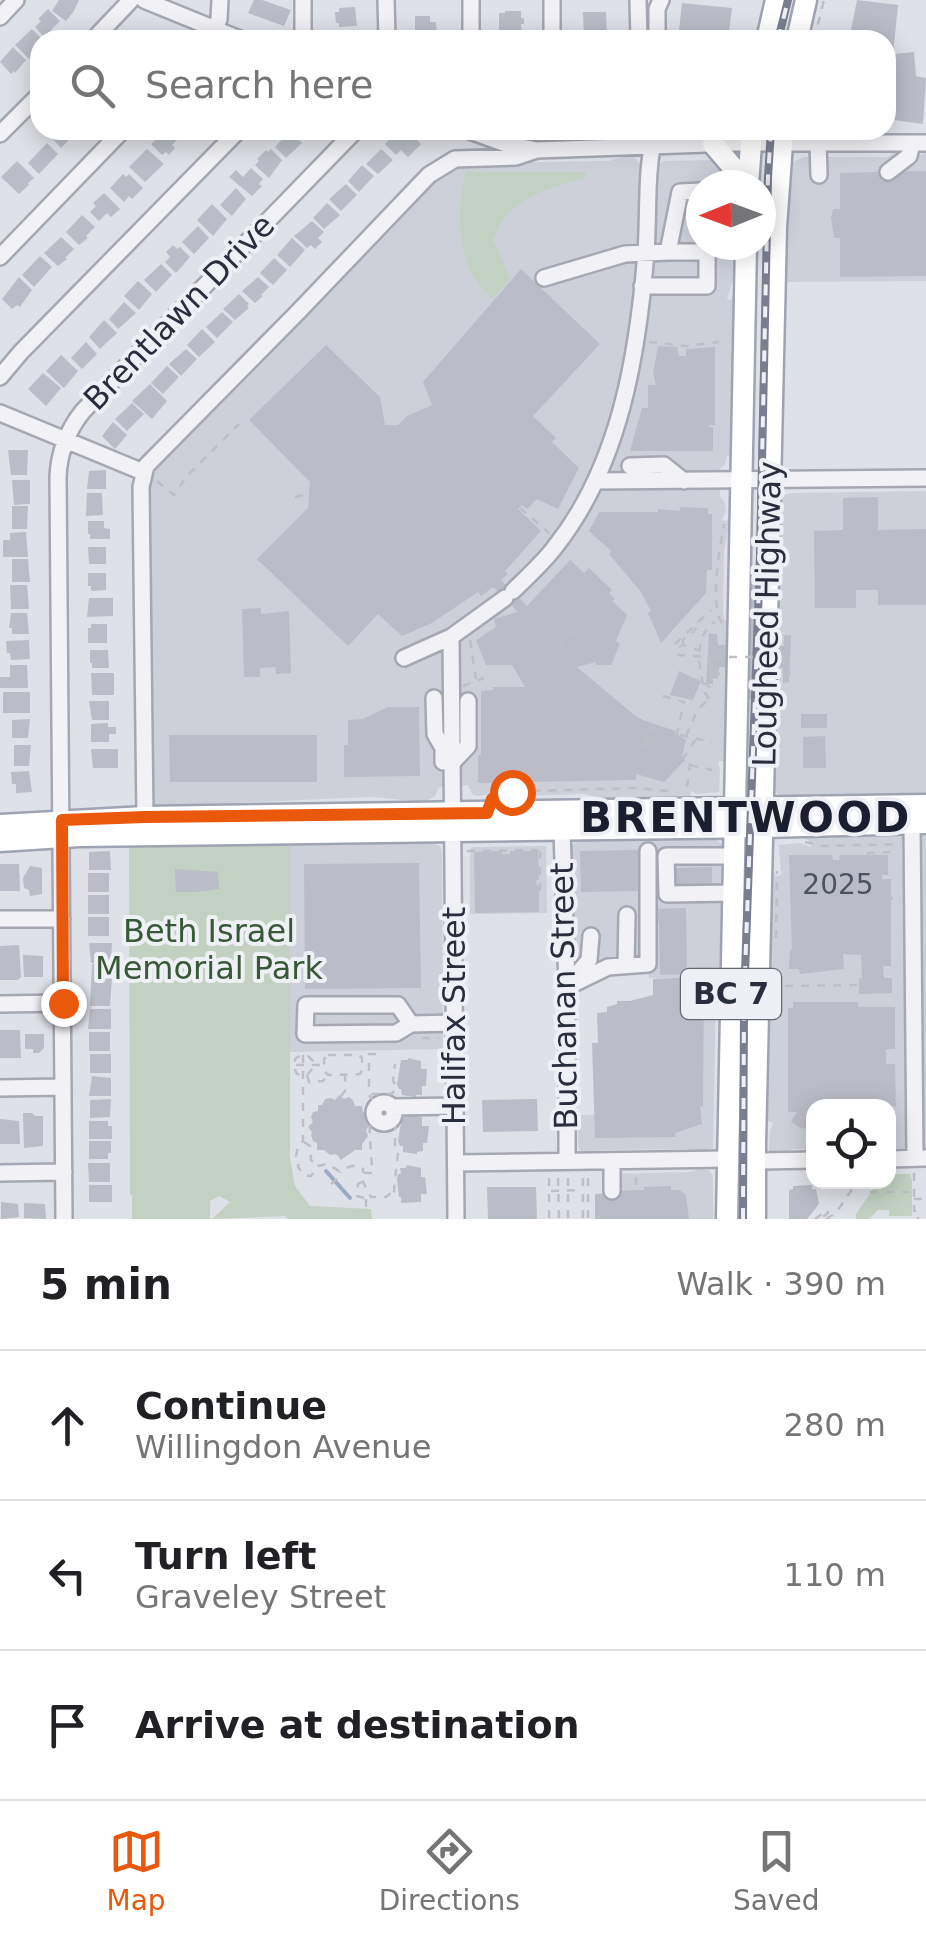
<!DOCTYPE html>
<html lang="en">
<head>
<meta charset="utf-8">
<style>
  :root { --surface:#fff; --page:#f6f6f6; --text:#202124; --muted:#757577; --line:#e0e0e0; --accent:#ea580c }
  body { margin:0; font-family:"DejaVu Sans",sans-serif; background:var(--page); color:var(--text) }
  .controls { position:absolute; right:30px; bottom:30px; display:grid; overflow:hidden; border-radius:20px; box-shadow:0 5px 25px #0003 }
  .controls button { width:90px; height:90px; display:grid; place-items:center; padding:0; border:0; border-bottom:2px solid var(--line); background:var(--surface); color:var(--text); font:50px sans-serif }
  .compass { position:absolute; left:686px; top:170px; width:90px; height:90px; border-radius:50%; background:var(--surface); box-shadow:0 5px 25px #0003; rotate:269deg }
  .stop { position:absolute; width:30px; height:30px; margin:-22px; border:8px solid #ea580c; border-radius:50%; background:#fff }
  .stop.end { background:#ea580c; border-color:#fff; box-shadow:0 2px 10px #0008 }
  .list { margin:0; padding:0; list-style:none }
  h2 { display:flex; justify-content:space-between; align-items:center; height:130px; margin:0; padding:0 40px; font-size:42px }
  h2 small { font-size:32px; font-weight:400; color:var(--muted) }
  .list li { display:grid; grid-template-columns:65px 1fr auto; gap:30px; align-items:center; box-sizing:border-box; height:150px; padding:0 40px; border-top:2px solid var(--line) }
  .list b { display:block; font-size:38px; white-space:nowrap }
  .list p { margin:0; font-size:32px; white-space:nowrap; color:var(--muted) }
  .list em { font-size:32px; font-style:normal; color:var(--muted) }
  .icon { flex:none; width:55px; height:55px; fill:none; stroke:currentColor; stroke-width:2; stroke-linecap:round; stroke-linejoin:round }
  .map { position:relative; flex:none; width:926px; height:1219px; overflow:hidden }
  .search { position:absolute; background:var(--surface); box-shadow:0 5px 25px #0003; left:30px; right:30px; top:30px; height:110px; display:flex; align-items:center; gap:25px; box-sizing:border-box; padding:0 35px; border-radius:30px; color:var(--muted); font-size:38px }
  .sheet { height:580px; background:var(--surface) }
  nav { display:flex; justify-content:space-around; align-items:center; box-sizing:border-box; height:140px; border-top:2px solid var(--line); background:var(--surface); font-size:28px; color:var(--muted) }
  nav a { display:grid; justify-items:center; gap:5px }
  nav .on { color:var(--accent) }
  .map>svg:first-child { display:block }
  .built { fill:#cdd0d9 }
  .green { fill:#c2d1c1 }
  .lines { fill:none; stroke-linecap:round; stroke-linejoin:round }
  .stream { stroke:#9ca9c6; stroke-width:4 }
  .building { fill:#babcc7 }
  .minor-casing { stroke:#a5a7b2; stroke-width:20 }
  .major-casing { stroke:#9fa4b3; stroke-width:25 }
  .path { stroke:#bebfc6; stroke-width:2.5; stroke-dasharray:8 8; stroke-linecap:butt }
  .minor { stroke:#f2f2f6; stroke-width:15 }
  .major { stroke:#fff; stroke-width:20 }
  .rail-casing { stroke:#7a7e90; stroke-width:8 }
  .rail { stroke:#eff0f5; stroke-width:4; stroke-dasharray:11; stroke-linecap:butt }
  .path-bridge { stroke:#bebfc6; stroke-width:2.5; stroke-dasharray:8 8; stroke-linecap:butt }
  .route { stroke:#ea580c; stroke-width:12 }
  .labels { text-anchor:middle; stroke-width:8; stroke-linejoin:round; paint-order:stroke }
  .number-label { font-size:28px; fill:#4d5160 }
  .shield { fill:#eff0f5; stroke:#646875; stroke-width:2.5 }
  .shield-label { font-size:30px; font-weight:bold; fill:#292d3e }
  .street-label { font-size:32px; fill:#292d3e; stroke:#eff0f5 }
  .park-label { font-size:32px; fill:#375937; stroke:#eff0f5 }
  .district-label { font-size:42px; font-weight:bold; letter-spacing:2.5px; fill:#1b1e2f; stroke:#eff0f5 }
</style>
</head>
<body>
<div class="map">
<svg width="926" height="1219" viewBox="0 0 926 1219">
  <rect width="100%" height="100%" fill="#dfe1e8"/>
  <path class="built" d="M896,152L901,157L918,156L926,152V281L784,282L790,166L793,162L804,157H887Z
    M621,157H634L643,166L656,167L663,161L715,160L737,185H701V245H736L735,274L727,299L731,300L734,292L731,455L727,456L725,464L720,469V496L725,503L726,511L722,520L726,521L730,518L724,551L723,613L728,627L726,765L723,761H718L720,771L719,792L697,794L691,791L690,795L693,799L614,800L583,794L517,796L498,801L501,798L499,793L477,796L472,794L468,785L439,787L435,796L425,802L372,797L158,806L153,810H145L146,470L448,162L462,167L470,163L609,161Z
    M926,491V795L787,797L779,795L772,788L770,767L775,722V656L782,556L778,537L780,500L785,495L792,493Z
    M926,836V1148H905L901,1152H889L888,1106H814L813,1149H792L782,1154L772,1153L769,1150L770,1131L773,1123L768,1121L766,1124L773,873L776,876L781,875L779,845L800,843L811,847L812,843L804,837Z
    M712,838L723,844L725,852L722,978L716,988L713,1148L696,1153L688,1149L600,1150L591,1154L583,1153L579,1149L578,1144V1115L639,1114L675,979L649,978L648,965L598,971L586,960L571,955L569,849L574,843L585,840Z
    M433,843L440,846L442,852L443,1049L289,1052L290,845Z
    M546,846L547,913L470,914V849L472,847Z
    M699,1169L709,1170L713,1176V1219H611V1174L690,1172Z"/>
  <path class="green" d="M466,172H587L585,178C558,186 523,194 505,217C500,223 496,232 493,239L510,279L492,299C486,291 477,283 472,274C457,243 457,205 466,172Z
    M241,840L249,845H290V1158L295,1186L310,1206L371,1209L372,1219H288L285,1216L212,1219L230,1202L219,1196L210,1201V1219H132V1195H130L129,847L181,845L190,841Z
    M889,1174H910L912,1180V1216H889V1210H878L869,1219H856V1214L878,1182H888Z"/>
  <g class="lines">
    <path class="stream" d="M326,1171L350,1198"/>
  </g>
  <path class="building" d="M59,0H79L74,11L66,21L52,11Z
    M254,0H262L291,10L284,26L248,13Z
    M857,0L898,5L893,54L914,52L916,76L926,78L923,124L886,119V40H849Z
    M682,3L732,8L728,40H678Z
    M355,7L357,26L339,27V23H336L335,12H339V8Z
    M48,9L60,21L44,37L35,27L41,21L38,19Z
    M505,11H521V18H524V24H521L522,36H509V33H499V13H505Z
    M583,12H606L607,37L584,38Z
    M415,16H430V22H436L437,38H415Z
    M32,29L43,40H40V54L32,62L15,45Z
    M13,47L26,60L15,73L14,71L11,74L0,62Z
    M44,130H78L61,148Z
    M165,130H169L178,139L172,145L175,148L169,155L166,152L162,155L151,144Z
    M397,130H401L410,139L413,136L421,144L408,157L401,150L396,155L385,144Z
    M290,131L302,143L286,158L275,147Z
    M47,143L58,154L39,174L28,163Z
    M147,149L164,164L145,182L129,167Z
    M271,149L282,160L269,178L255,165L259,161L257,159L266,150L268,152Z
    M381,149L393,160L378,174L366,164Z
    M17,161L34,178L28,183L29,185L19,194L1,177Z
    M362,165L374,176L359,192L348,181Z
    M251,168L263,179L259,184L262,186L252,196L229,177L236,170L243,177Z
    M926,171V276L840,277V238H834L831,218L833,209H840V173Z
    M123,174L126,177L129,174L143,188L132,199L129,196L124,202L110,188Z
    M346,184L357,195L341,211L329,199Z
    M236,188L246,199L232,216L220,205Z
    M104,193L120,209L111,217L107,213L99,221L90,212L96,206L93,203Z
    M327,203L340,215L324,229L313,218Z
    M212,204L227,219L213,236L197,220Z
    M82,215L95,227L86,236L88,238L79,245L66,232Z
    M312,221L324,232L318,238L322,242L315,249L311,245L307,248L294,236Z
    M198,226L209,238L194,254L182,242Z
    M61,237L74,249L65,258L67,259L58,266L44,253Z
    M292,238L305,250L290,267L277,255Z
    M173,245L177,249L180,247L190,257L176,273L165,262L170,257L166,252Z
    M40,256L52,267L34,287L22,275Z
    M274,258L287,270L273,285L260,273Z
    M161,264L172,275L156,292L144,280Z
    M521,269L600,344L533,416L556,438L552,442L579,468L558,509L537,499L527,509L522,505L518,509L541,531L505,571L508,574L501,580L527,606L570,560L584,573L589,568L612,590L609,593L615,599L612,601L627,615L616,641L620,644L611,665H596V662L577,667L633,714L643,720L676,731L675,733L686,740L682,756L685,760L664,782L636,774V780L526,782V778H511L496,779V783H478V755H481V691L493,690V687H525L512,665H486L476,640L496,627L494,619L517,612L510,603L493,587L481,596L478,592L432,623L402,636L378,614L348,646L257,559L308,508L310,482L249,420L326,345L380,397L385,425H398L407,416L432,405L423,382Z
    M19,277L32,290L20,307L17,305L12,309L2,299Z
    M258,277L269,287L261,295L263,296L255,303L242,291Z
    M138,281L152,294L139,310L124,296Z
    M239,294L249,304L247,306L249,308L235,320L223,309Z
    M124,302L136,313L118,329L109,319Z
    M222,312L233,322L217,338L206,327Z
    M104,320L117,333L100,349L89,337Z
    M202,329L215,342L199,357L187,345Z
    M86,342L97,354L82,369L71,358Z
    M658,346L677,347L679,356H686V349L715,347V425H709V427H713V451H630L642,408H648V385H656L653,373Z
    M186,349L197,359L181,376L169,364Z
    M61,355L78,371L64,388L46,371Z
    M167,366L179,377L163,394L151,383Z
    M43,373L61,388L46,406L28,389Z
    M150,384L167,401L152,419L132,401Z
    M132,403L144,414L127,431L115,419Z
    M113,422L127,435L115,449L102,436Z
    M8,450H28L27,475H11Z
    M106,470V489H87L89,471Z
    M12,480H30V504L14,505Z
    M87,493H102L103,515L86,516Z
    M878,497V530L926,529V605H878V590H856V608H815L814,531L843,530V498Z
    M12,506H28L27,529H12Z
    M680,507L708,508V514H712V570H707L706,593L661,643L648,613L651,611L641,592L609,554L611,551L589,531L599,512H658V509L680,511Z
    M88,521H104V528L110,529V539H90V534H88Z
    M26,532L28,557H3V540H10V533Z
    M88,547H106V564H89Z
    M12,559H28L30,582H12Z
    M745,568L756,571L765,569L771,646H784V635H791L789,682L783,683V668H769L759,702L749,699L740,701L734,667H719L718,679L713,678V684H706L709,633L717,634L718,645H733Z
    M88,573H106V590L91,591V586H88Z
    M10,585H27L29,609H11Z
    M89,598H113V616L87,617Z
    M261,608V614L289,611L291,673L276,674L275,667L260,668V677H244L242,609Z
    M11,613H27L29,634H12V628H9Z
    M91,624H107V643H88V628H91Z
    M29,640L30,659L11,660L10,653H7L6,641Z
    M90,650H108L109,668H92V663H90Z
    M10,665H27L28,688H0V677H10Z
    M679,671L701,681L693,700L670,695Z
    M91,673H114V695H92Z
    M3,692H30V713H3Z
    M89,701H109V720H92Z
    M388,707H419L420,776L344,777V745H348V720L363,719Z
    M801,714H827V728H801Z
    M30,719L28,738H12V720Z
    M108,723V727H116V734H109V742H91V724Z
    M169,735H317V782H170Z
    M825,736L826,768H803V737Z
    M14,745H31L29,766H14Z
    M91,749H118V768H93Z
    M29,771L32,792L16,793V784H12L11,772Z
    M640,850L641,891L581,892L580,851Z
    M110,851L111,870H89V852Z
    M502,851V854H510V851H538L539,880H536L537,886H539V912L475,913L474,852Z
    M789,855H832L833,860H840L839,855H888V875H882V879H891V966H883L884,978H892V993L859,994V978H862L861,955L843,954L844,969L800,974L799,969H789L790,950H792Z
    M419,863L421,988L305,989L304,864Z
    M0,864H19L20,891H0Z
    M30,866L42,868V894L30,896L29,890L24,888L23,878Z
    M712,867V885L685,886V890H673L672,868Z
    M175,869L218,872L219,889L196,892H176Z
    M88,873H109V892H88Z
    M88,895H109V914H88Z
    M686,908L687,974L660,975L659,922H653V909Z
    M88,917H109V936H88Z
    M89,943H112L111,963H91Z
    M19,945L21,977L18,980H0V946Z
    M23,955L43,956V977H24Z
    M92,964H113L110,1006H90Z
    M704,977L703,1107L700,1106L702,1124L675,1133V1137L595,1138L592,1043H598L597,1013L607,1012V1007L617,1004V1001H630L653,995V979Z
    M793,1002H858V1007H895V1049H886V1064H895L896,1106H814V1130L801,1128L791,1122L797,1112H788V1008H793Z
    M90,1009H111V1029H88Z
    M0,1030H20L21,1058H0Z
    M89,1032H110V1051H89Z
    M25,1034H44V1048L39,1053H33V1049H25Z
    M90,1054H111V1073H90Z
    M408,1058L421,1061V1069H427L426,1086H422V1095H416V1097L402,1095L401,1089H399L397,1084L401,1060H408Z
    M92,1076L111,1078V1096H89Z
    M339,1095L344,1099L349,1097L353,1100L355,1106H362L363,1112L366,1113V1123L369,1126L366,1130L368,1136L362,1144V1150H355L341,1160L336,1154L330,1155L324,1150H317V1143L313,1141L311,1135L312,1132L308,1127L313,1122L311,1117L313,1112L318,1111V1105H322L325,1099L331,1098L335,1100Z
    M111,1099L110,1117L90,1118V1100Z
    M537,1099L538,1131L483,1132L482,1100Z
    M23,1113H32L35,1116H43V1146L24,1148Z
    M409,1115L422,1117V1126H429L427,1143H423V1151L417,1152V1154L403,1152V1146H400L398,1141L402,1117H409Z
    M0,1119L19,1121L20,1144H0Z
    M89,1121H108V1126H112V1139H89Z
    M89,1141H111V1153H108V1159H89Z
    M88,1163H110V1182H89Z
    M407,1165L421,1168V1177H425L427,1194H421V1202L401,1203V1197H399L397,1179L398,1174H401L400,1168H406Z
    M89,1185H112V1202H89Z
    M812,1185V1189H816L819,1204L807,1219H789V1190L793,1189V1186Z
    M671,1186V1190H680L686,1195L689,1219H595V1194L609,1193V1191L644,1190V1187Z
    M487,1187H536L537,1219H488Z
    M1,1202L18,1204L19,1217L1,1219Z
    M24,1203L45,1204L46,1219L24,1218Z"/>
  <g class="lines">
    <g class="minor-casing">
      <path id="minor" d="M144,0L242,40
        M303,0V40
        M386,0L387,40
        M471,0V40
        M552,0V40
        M638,0L639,40
        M0,17L16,0
        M93,40L131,0
        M211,40L219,19L220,0
        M657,40V9L661,0
        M467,130L506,144L537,150L735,143H926
        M0,134L40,94
        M818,143L819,175
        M888,172L909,156L912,143
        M701,191L680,192L668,252H706
        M0,257L123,130
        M544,278L625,254L668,252
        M642,286H707V245
        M0,377L21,352L239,130
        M0,413L143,472
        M630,466L664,465L684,481
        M596,481L926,478
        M513,591C527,577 543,563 555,547C620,465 638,354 646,252C649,211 645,169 656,130
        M451,637L456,1219
        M404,658L451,637L505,598
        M434,698L435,734L443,748V762
        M452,763L468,746V701
        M145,817L141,487L146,466L298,312L429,175L455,159L516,157L537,150
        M912,823L915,1158
        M562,830L567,987V1161
        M733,893L667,894L666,856H734
        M0,919H62
        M626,965L627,915
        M572,980L589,960L591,936
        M567,987L608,967L648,964V851
        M0,1004L63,1003
        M411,1024L398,1005H306L305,1034L396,1033L411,1024L454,1023
        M0,1088L63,1087
        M374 1113a10 10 0 1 1 20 0a10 10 0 1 1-20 0Z
        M392,1107L455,1106
        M888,1159L926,1158
        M755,1161L814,1160
        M456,1163L727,1159
        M0,1173L64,1172
        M612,1191V1161
        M64,1219L58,477C59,452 67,431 83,411L356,130"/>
    </g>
    <g class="major-casing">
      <path id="major" d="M767,40L776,0
        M797,40L806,0
        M713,144L748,185
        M748,185L752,130
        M0,825L145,817L926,805
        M0,841L79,836L763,827L926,823
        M727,1219L746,245
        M755,1219V1144L776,227L783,130"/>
    </g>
    <path class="path" d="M814,40L824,0
      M649,342L686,346L719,342
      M157,481L174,495L186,477L239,424
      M295,497L309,494
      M520,508L549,533
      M722,623C709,603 720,548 724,524
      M470,640L476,679
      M675,644L711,610
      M683,645V640L696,629L688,624
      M714,645V657
      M559,647L577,628
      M679,647L683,645L698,650
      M560,649L578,630
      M699,652C702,639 703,629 715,622
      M699,661L704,691L713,706
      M711,671V678H709V669H720
      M785,674V681H789V638
      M716,676V674H720
      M704,683L713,689
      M463,686L484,678
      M663,696L684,702L677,734
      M649,727L642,746L649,749L657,728
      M680,735L712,742
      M686,736L698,709L707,701
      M645,745L652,728
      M647,746L654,727
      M690,765L712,770
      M687,787L690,765L682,760L696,739
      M501,796L525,791L638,788L677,792
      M805,842L823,846L901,844
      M467,851L540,850
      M540,851V894
      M868,855V853L894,852
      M885,898H893
      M776,938L777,871
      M785,986L864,985L893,982
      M422,1038H439
      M376,1054H369V1095L373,1100C366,1116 372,1153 372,1173H363V1182L371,1197H386L391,1193L394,1196C394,1180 397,1167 398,1151L395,1148V1122L392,1120
      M303,1055V1141L298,1146L296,1156L299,1161L298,1167L304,1175L311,1176L318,1166L327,1164L339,1171C347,1168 356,1162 363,1169V1173
      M328,1055H359L362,1058V1070L360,1074L328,1075L324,1071V1059Z
      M296,1065H323
      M307,1075L313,1068V1061L308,1056L302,1055L296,1058L293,1065L297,1074L307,1075L309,1082L323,1081L327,1076
      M371,1094H391L395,1091V1084L393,1081L395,1064
      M341,1096L345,1091V1076
      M304,1142L310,1146L311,1160L318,1166
      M914,1173V1211H918V1219
      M636,1177V1190
      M549,1178V1219
      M558,1178L559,1219
      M568,1178V1219
      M583,1178V1219
      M588,1178V1219
      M362,1182L358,1184L357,1196L364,1198L371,1196
      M331,1184L341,1176V1172
      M551,1191L583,1190
      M870,1192H913
      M366,1199V1215
      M914,1199H926
      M815,1219L827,1210L828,1213L820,1219
      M826,1219L836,1213L857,1182"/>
    <use href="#minor" class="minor"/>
    <use href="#major" class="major"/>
    <g class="rail-casing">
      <path id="rail" d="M778,40L788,0
        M743,1219L744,1000L760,558L768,177L771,130"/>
    </g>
    <use href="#rail" class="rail"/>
    <path class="path-bridge" d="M677,655L711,657V671
      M716,676V657H788"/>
  </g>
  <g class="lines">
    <path class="route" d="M63,1003L62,820L145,817L487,813L492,799L512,792"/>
  </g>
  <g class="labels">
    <g class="number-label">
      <text x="838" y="894">2025</text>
    </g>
    <rect class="shield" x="681" y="969" width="100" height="50" rx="8"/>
    <g class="shield-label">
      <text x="731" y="1004">BC 7</text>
    </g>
    <g class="street-label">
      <text transform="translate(179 312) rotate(-46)" y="11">Brentlawn Drive</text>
      <text transform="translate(767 614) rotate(-89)" y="11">Lougheed Highway</text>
      <text transform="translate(564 996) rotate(-91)" y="11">Buchanan Street</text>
      <text transform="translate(454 1016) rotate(-90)" y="11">Halifax Street</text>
    </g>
    <g class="park-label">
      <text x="209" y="942">Beth Israel<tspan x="209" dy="37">Memorial Park</tspan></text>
    </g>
    <g class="district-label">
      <text x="746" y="832">BRENTWOOD</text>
    </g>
  </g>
</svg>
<div class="controls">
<button><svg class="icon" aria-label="locate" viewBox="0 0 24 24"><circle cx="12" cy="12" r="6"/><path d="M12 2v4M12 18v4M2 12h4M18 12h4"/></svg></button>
</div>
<svg class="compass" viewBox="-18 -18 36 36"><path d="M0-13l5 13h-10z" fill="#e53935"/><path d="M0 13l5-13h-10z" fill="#757577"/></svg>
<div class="stop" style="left:512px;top:792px"></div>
<div class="stop end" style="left:63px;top:1003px"></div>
<div class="search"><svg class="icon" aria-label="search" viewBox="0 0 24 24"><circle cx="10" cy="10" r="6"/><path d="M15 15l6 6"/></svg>Search here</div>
</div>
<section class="sheet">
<h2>5 min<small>Walk · 390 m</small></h2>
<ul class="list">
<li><svg class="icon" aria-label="ahead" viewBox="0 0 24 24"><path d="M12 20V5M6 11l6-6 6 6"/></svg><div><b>Continue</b><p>Willingdon Avenue</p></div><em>280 m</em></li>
<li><svg class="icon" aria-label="left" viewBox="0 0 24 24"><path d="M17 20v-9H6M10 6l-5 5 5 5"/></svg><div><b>Turn left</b><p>Graveley Street</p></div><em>110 m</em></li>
<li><svg class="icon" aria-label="arrive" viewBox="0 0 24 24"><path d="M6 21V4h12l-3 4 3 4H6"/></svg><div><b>Arrive at destination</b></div></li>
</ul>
</section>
<nav>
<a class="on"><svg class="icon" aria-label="map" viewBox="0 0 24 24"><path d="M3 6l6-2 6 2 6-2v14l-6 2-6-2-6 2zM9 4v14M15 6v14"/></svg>Map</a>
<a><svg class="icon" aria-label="directions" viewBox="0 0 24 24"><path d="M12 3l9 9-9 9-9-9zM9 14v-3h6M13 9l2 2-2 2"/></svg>Directions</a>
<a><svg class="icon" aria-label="saved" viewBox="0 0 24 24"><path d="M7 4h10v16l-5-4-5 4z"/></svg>Saved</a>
</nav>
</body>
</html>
